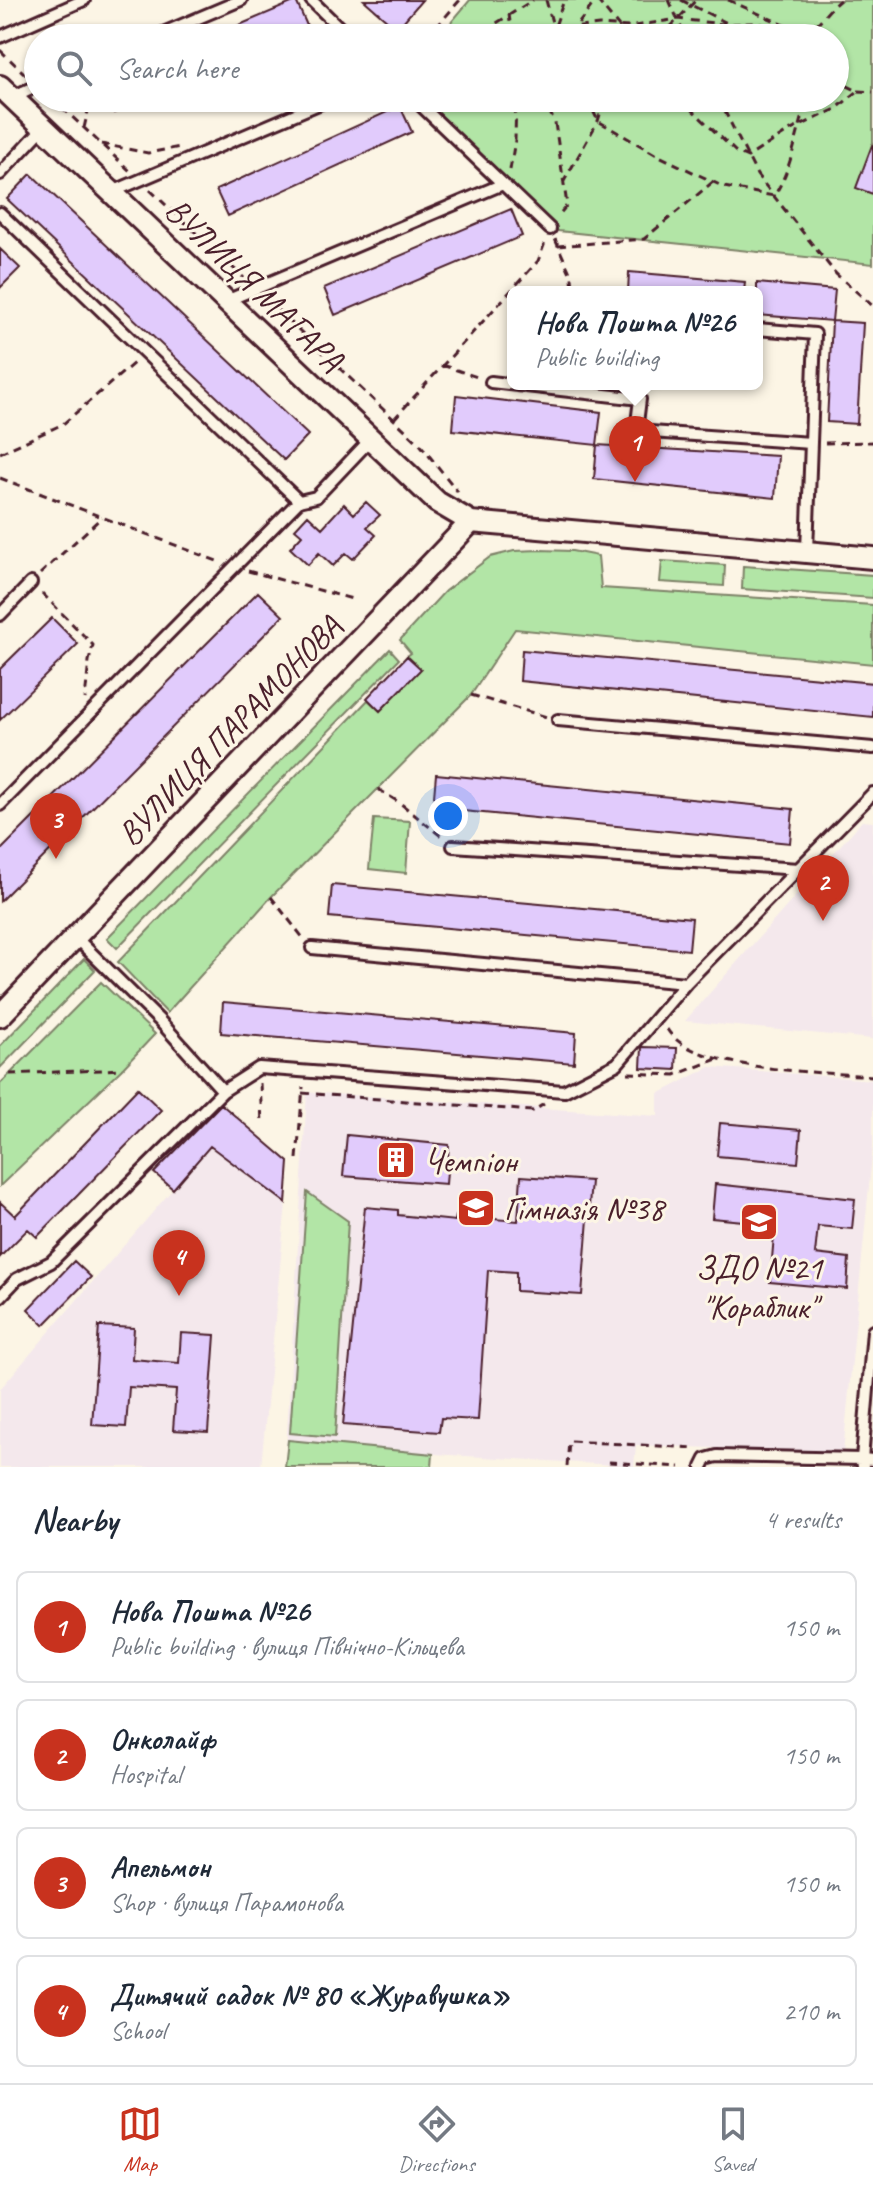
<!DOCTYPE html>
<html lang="en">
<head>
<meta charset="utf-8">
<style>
  :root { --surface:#fff; --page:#f2f2f3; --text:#1f2937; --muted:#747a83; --line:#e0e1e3; --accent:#c8321e }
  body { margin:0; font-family:Caveat,sans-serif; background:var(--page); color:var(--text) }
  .you { position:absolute; left:448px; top:816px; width:28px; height:28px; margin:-20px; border:6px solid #fff; border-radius:50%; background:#1a73e8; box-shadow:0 0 0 12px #1a73e833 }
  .badge { display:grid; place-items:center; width:52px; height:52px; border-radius:50%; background:var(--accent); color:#fff; font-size:26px; font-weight:700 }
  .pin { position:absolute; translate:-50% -66px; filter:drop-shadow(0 2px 4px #0008) }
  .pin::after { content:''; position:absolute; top:42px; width:28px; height:24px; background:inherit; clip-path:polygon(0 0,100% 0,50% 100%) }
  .popup { position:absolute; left:507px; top:286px; width:256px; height:104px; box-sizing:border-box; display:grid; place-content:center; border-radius:12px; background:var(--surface); filter:drop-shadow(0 2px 6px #0005); font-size:26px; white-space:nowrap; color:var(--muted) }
  .popup b { font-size:30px; color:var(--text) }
  .popup::after { content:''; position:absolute; left:50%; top:100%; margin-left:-16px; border:16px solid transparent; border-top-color:var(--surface) }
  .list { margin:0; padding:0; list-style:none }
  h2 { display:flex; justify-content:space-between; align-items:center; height:104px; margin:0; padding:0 32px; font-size:34px }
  h2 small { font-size:26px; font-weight:400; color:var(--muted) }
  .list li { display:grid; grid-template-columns:52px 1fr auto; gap:24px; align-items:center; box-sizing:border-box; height:112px; margin:0 16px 16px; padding:0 16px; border:2px solid var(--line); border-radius:12px }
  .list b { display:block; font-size:30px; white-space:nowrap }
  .list p { margin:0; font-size:26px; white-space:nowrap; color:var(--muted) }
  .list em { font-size:26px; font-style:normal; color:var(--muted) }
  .icon { flex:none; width:44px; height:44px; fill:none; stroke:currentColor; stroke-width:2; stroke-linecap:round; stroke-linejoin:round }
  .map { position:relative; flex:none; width:873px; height:1467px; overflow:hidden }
  .search { position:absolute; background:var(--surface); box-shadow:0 2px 6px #0004; left:24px; right:24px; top:24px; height:88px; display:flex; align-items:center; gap:20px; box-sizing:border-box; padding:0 28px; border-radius:44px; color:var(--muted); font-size:30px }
  .sheet { height:616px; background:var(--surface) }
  nav { display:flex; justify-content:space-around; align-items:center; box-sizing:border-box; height:112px; border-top:2px solid var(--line); background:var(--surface); font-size:22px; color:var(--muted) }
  nav a { display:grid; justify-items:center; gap:4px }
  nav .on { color:var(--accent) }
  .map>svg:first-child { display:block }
  .built { fill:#f4e8ec }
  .green { fill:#b2e5a6; stroke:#7e8268; stroke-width:2 }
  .building { fill:#e1cbfc; stroke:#4a1f2b; stroke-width:2 }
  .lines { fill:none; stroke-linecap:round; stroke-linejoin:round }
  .service-casing { stroke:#4a1f2b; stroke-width:16 }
  .minor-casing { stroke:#4a1f2b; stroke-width:26 }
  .path { stroke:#4a1f2b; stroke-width:3; stroke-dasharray:8 6; stroke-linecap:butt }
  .service { stroke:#fcf5e5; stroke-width:10 }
  .minor { stroke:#fcf5e5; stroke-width:20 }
  .labels { text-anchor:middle; stroke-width:6; stroke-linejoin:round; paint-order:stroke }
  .street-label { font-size:34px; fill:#4a1f2b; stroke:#fcf5e5 }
  .poi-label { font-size:34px; fill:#4a1f2b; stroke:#fcf5e5; text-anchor:start }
</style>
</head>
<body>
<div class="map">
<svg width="873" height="1467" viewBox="0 0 873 1467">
  <rect width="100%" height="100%" fill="#fcf5e5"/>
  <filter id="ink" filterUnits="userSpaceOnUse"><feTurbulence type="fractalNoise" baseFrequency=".0125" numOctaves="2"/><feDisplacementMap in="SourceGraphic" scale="16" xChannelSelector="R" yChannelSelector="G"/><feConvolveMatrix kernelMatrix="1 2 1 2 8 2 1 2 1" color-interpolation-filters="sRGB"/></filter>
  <g filter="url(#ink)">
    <path class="built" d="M862,821L873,822V1039L685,1021Z
      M710,1067L873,1080V1145L843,1453L636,1445L634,1466L647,1467L434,1454L432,1467H285L307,1092L658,1116V1094Z
      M210,1146L286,1203L261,1467H0V1389Z"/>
    <path class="green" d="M470,0H873V264L558,231L422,98H835V38H438Z
      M540,550L572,551L598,556L601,588L873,605V664L515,629L471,695L271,897L167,1013L118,962L368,700L380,711L420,669L407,656L411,653L400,640L445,591L490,557L514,551Z
      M662,561L725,565L724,586L660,582Z
      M743,566L873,575V598L742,589Z
      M390,649L399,659L117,948L107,938Z
      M374,819L410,821L406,873L369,869Z
      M84,959L95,970L0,1068V1046Z
      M101,982L155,1034L122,1069L0,1186V1084Z
      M307,1192L348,1221L335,1437L290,1433Z
      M288,1440L433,1454L432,1467H285Z"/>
    <path class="building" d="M364,0H422L397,29Z
      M296,1L309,30L289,38H209Z
      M107,98H150L114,113Z
      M400,106L412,132L228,216L216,190Z
      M872,145L873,146V194L856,188Z
      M31,174L308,435L284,460L7,199Z
      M511,209L522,236L335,315L324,288Z
      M0,249L20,268L0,288Z
      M629,272L745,282L744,292H628Z
      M757,283L835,290L832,321L757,315Z
      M832,321L863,323L857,424L827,422Z
      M456,395L601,412L597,445L453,430Z
      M597,445L778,456L775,498L594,479Z
      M366,502L380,515L367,527L376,535L353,559L346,553L333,566L319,553L308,565L290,548L302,535L295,529L308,515L322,528L344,504L354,514Z
      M258,592L283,616L0,901V851Z
      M52,618L78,644L0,720V669Z
      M522,650L873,683V717L520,681Z
      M407,656L421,669L380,711L367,698Z
      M436,774L793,809L790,843L433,808Z
      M332,885L692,918L689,950L329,917Z
      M223,1002L576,1033L574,1063L221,1033Z
      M642,1047L677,1048L676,1070L641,1068Z
      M138,1088L161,1110L37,1237L28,1229L0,1257V1202L15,1216Z
      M221,1104L289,1162L286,1203L210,1146L173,1189L154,1173Z
      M720,1123L801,1130L798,1163L717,1156Z
      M347,1135L449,1145L446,1184L343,1176Z
      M521,1176L591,1181L582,1295L516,1291V1272L488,1270L478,1420L441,1418L439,1432L343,1425L365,1207L398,1210V1215L455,1221L456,1216L518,1221Z
      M715,1184L855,1199L852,1229L818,1226L815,1254L849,1258L847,1289L770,1282L775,1224L712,1218Z
      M74,1261L91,1277L44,1325L28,1309Z
      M99,1326L134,1328L132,1359L179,1363L181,1333L215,1335L208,1432L173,1430L176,1390L129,1387L126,1427L92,1425Z"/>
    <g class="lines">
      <g class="service-casing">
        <path id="service" d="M311,0L350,38
          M0,37L84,0
          M151,38L241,0
          M12,97L38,85
          M413,98L550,229
          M0,174L44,127
          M112,192L333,98
          M0,213L299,501
          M226,301L503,184
          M757,329L815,334L807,551
          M491,382L640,399L636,431L811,443
          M0,615L31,583
          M558,720L873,748
          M0,805L299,501L316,497L371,439
          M453,846L799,869
          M75,937L159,1020L223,1091L259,1068L564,1091L617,1064L686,983L873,793
          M312,948L686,983
          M0,1297L17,1279L51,1262L223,1091
          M702,1467L706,1459L717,1456L862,1459L873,1331
          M863,1467L862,1459L873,1460"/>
      </g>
      <g class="minor-casing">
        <path id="minor" d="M0,86L437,502L471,522L873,558
          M0,1016L471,522"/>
      </g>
      <path class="path" d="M546,0L554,30L599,25L629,27L677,19L722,24L758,23L805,35L806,38
        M597,0L628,38
        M669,0L686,38
        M681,0L757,38
        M728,0L798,31
        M509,14L512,38
        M805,34C820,24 826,11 840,0
        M427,38L460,0
        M473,38L533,0
        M551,38L564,0
        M576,38L579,23L596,0
        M660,38L696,0
        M0,50L26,75
        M858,91L873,92
        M52,98L130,171
        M543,98L555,123L567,205L558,216
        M587,98L598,121L655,154L724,187L774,196C793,167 796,131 809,98
        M680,98L736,152L748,157L789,131L836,109L858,91L835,80
        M718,98L757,175L836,274L873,306
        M84,128L91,98
        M101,144L148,153L180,147
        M510,170L515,140L516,98
        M563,183L598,121L605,98
        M150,190L244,278
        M555,239L572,277L573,292
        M558,246L644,239L714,181
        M267,300L419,443L458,492
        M442,365L480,378
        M394,419L538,261L546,240
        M825,443L873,442
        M0,453L63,424L135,362
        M0,478L222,563
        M248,571L356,600
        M40,574L102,517
        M42,593L93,645L89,661L85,699
        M471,695L547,717
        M378,789L400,803L442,837
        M271,897L304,939
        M667,1029C692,1072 826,1072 873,1076
        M628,1073L675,1075L717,1059
        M10,1074L122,1069
        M260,1083L262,1123
        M302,1093L533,1111L544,1104
        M297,1159L303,1087
        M609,1462L680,1467
        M567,1467L569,1441L696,1448"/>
      <use href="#service" class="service"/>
      <use href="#minor" class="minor"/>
    </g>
  </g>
  <defs>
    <g id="building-square" transform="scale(2)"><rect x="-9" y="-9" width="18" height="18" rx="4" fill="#c8321e" stroke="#fcf5e5"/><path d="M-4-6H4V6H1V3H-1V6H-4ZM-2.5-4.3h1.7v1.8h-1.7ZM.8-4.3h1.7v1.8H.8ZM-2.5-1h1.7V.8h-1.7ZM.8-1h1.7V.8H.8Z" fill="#fff"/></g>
    <g id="school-square" transform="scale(2)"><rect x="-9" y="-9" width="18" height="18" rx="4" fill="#c8321e" stroke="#fcf5e5"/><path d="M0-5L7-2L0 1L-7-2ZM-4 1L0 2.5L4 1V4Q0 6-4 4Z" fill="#fff"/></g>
  </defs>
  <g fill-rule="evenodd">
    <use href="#building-square" x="396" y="1160"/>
    <use href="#school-square" x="476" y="1208"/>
    <use href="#school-square" x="759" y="1222"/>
  </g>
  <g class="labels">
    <g class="street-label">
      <text transform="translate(255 284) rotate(44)" y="12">ВУЛИЦЯ МАГАРА</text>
      <text transform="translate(229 730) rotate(-46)" y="12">ВУЛИЦЯ ПАРАМОНОВА</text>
    </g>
    <g class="poi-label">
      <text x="424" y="1172">Чемпіон</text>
      <text x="504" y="1220">Гімназія №38</text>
      <text x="759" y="1279" text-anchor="middle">ЗДО №21<tspan x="759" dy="39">"Кораблик"</tspan></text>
    </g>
  </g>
</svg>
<div class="you"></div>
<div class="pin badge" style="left:635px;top:482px">1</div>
<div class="popup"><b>Нова Пошта №26</b>Public building</div>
<div class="pin badge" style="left:823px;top:921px">2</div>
<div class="pin badge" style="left:56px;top:859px">3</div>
<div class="pin badge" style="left:179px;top:1296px">4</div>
<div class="search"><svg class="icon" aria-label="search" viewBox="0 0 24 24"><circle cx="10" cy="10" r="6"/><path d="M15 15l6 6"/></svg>Search here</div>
</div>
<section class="sheet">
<h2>Nearby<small>4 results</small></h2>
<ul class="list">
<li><span class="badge">1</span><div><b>Нова Пошта №26</b><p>Public building · вулиця Північно-Кільцева</p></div><em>150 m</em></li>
<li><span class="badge">2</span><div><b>Онколайф</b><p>Hospital</p></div><em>150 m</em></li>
<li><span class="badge">3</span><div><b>Апельмон</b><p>Shop · вулиця Парамонова</p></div><em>150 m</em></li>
<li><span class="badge">4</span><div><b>Дитячий садок № 80 «Журавушка»</b><p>School</p></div><em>210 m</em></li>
</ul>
</section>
<nav>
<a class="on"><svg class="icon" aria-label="map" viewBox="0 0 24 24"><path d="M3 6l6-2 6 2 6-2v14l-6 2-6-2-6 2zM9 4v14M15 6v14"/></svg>Map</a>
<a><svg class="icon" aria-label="directions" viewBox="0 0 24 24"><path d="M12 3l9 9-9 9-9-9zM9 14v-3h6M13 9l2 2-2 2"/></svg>Directions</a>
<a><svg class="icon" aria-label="saved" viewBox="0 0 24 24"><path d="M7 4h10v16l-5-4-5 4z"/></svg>Saved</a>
</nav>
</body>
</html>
